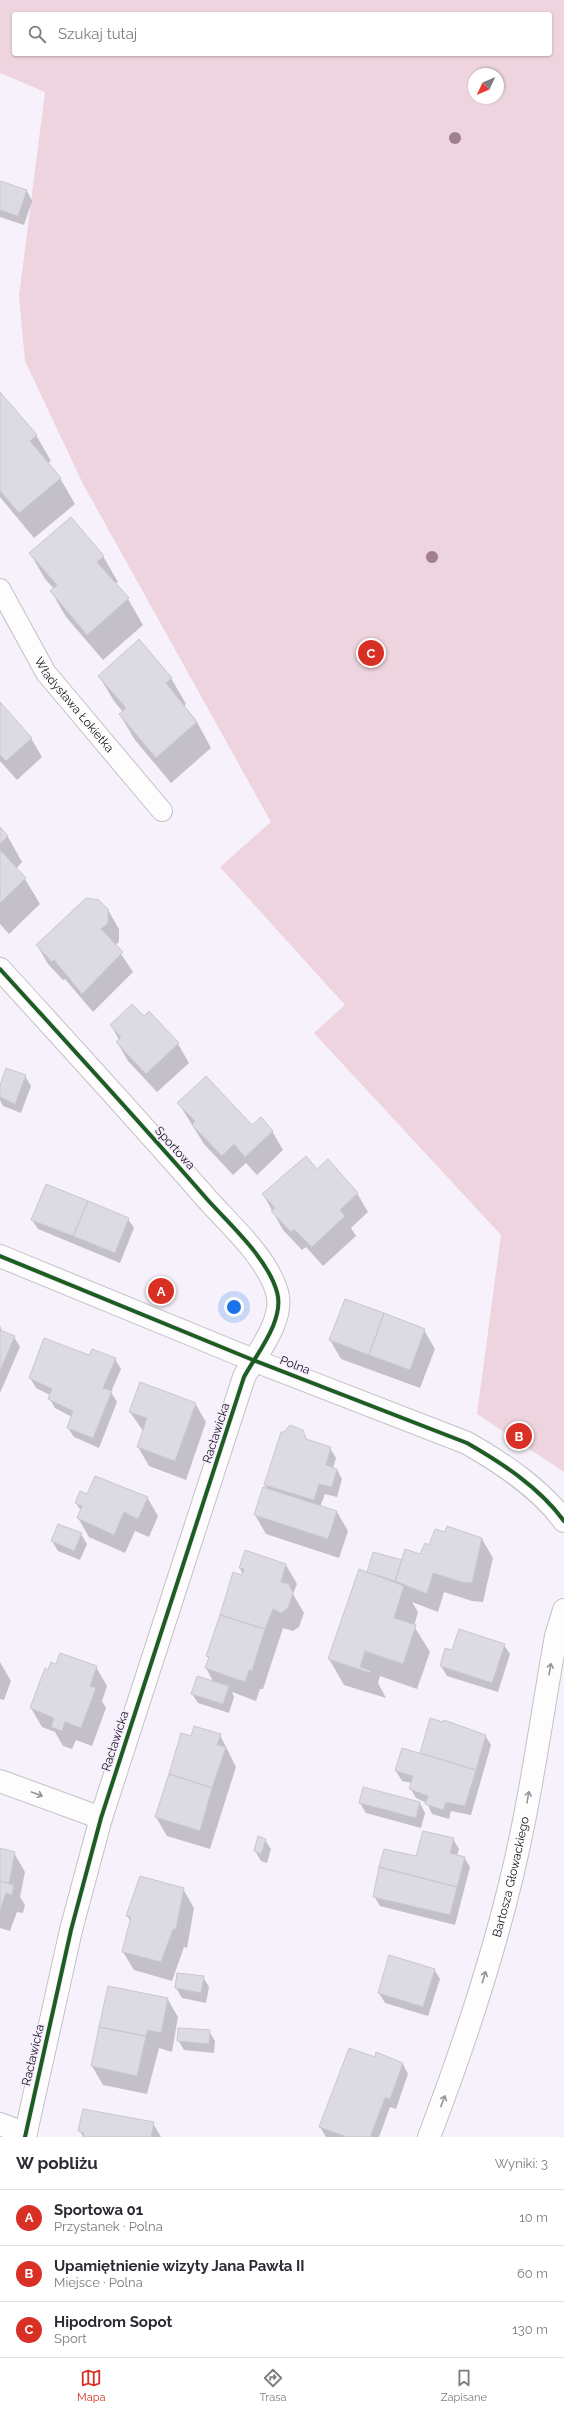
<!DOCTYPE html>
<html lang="pl">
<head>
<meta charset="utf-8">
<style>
  :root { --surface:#fff; --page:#f2f2f3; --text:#2b2b33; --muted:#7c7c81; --line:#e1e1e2; --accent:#d93025 }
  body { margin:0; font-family:Raleway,sans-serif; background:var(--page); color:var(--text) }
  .compass { position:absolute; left:468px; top:68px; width:36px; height:36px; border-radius:50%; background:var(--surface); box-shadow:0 1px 3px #0004; rotate:226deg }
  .you { position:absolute; left:234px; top:1307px; width:14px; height:14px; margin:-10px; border:3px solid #fff; border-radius:50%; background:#1a73e8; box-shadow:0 0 0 6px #1a73e833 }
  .badge { display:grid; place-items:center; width:26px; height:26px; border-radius:50%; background:var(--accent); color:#fff; font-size:13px; font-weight:700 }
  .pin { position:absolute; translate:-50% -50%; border:2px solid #fff; box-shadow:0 1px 4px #0006 }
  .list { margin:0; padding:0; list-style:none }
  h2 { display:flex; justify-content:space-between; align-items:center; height:52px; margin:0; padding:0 16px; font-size:17px }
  h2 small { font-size:13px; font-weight:400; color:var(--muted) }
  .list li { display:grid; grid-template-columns:26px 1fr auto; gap:12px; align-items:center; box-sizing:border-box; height:56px; padding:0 16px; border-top:1px solid var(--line) }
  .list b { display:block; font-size:15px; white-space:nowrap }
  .list p { margin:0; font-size:13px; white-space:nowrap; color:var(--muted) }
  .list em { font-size:13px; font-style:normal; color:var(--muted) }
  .icon { flex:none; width:22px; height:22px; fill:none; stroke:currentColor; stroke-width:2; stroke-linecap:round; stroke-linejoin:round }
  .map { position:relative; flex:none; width:564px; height:2137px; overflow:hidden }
  .search { position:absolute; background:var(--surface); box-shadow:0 1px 3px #0004; left:12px; right:12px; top:12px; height:44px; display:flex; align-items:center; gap:10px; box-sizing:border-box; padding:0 14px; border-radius:4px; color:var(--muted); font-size:15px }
  .sheet { height:220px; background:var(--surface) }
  nav { display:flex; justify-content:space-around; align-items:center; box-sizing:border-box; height:56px; border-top:1px solid var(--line); background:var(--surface); font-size:11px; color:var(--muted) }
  nav a { display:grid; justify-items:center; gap:2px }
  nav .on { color:var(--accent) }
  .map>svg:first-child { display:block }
  .green { fill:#edd4de; fill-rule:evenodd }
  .shadow { fill:#0003 }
  .building { fill:#dcdae2; stroke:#c9c7cf }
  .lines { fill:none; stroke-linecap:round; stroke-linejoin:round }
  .lane-casing { stroke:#c4c0c7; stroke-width:22 }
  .street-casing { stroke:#c4c0c7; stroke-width:24 }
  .lane { stroke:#fefdfe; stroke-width:20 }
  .street { stroke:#fefdfe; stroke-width:22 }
  .cycleway-casing { stroke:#f6edfe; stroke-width:6 }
  .cycleway { stroke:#1b5e20; stroke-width:4 }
  .tree { fill:#a07f8e }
  .oneway { stroke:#969497 }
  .labels { text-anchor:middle; stroke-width:3; stroke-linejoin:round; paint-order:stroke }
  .street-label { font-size:12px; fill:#17131a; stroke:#f6edfe }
</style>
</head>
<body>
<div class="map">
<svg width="564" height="2137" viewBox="0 0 564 2137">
  <rect width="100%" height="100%" fill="#f6f1fa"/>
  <path class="green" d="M0,0H564V1472L477,1414L501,1235L314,1033L345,1005L220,867L271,822L83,484L25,361L19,296L45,92L0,73ZM14,14H550V54H14ZM474,74H498V98H474Z"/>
  <path class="shadow" d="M0,182L27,191L32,201L24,225L0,217Z
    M0,394L36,435L51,461L48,463L60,478L75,504L34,538L0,497Z
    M30,553L103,556L118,582L115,584L128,599L143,625L103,660L66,617L51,591L54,589L45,579Z
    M99,676L171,678L186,704L184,706L197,722L211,748L171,783L135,740L120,715L123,712L114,701Z
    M0,704L31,738L42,757L17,780L0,761Z
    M0,828L8,837L22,862L16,869L25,879L40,904L9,934L0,924Z
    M108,910L119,929V942L115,945L133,972L93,1012L65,979L63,980L48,964L37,945Z
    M111,1025L178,1044L189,1063L157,1092L128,1061L117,1042L119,1040Z
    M25,1076L31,1086L21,1113L3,1106L0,1100V1088Z
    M179,1104L272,1131L283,1150L257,1175L246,1163L233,1175L204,1144Z
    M317,1170L357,1193L368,1212L351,1228L356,1236L323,1266L306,1247L302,1250L283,1230L263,1194Z
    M128,1219L134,1228L120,1263L38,1229L32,1220Z
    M0,1325L2,1332L14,1337L20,1347L0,1393Z
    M424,1330L435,1349L420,1388L341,1359L330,1340Z
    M89,1356L115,1359L121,1369L111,1392L117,1402L99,1448L74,1437L68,1428L72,1417L55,1408L49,1398L50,1395L36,1388L30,1378Z
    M195,1403L206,1422L186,1480L149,1466L138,1447L143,1431L130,1412Z
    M302,1431L308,1441L330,1448L336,1458L333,1468L337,1470L342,1479L337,1497L325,1494L320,1507L337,1512L348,1531L339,1558L266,1534L255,1515L267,1489L265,1485Z
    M88,1495L147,1497L158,1516L149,1537L135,1531L125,1553L89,1537L78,1518L81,1511L76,1503Z
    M446,1533L482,1539L493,1558L483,1602L472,1601L444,1592L438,1612L412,1602L418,1612L414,1626L430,1652L417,1689L380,1676L378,1683L386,1698L344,1685L329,1659L369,1574L368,1572L421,1555Z
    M81,1534L87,1544L80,1560L58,1551L52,1541Z
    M245,1551L286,1565L297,1584L293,1594L304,1613L299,1627L293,1631L283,1628L263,1689H260L256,1701L232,1692L234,1697L229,1713L198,1703L192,1694L214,1683L206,1668L209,1659L207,1656L243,1576L240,1568Z
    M504,1645L510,1654L498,1692L447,1676L441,1666Z
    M0,1662L11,1681L4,1700L0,1699Z
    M57,1665L96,1667L107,1686L102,1701L106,1708L92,1746L76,1740L72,1749L63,1746L55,1732L42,1727L31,1708Z
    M431,1719L485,1735L491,1745L471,1815L451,1811L449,1819L432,1814L427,1803L416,1798L410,1788L412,1783L402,1781L396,1771L421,1754Z
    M220,1735L236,1767L210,1849L167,1836L156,1817L192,1737Z
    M360,1803H420L425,1813L421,1828L366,1813Z
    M453,1839L459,1849L457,1856L464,1857L470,1867L455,1925L380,1906L374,1896L417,1857Z
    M265,1840L271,1849L267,1863L261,1861L255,1851Z
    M0,1849L14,1853L25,1872L20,1897L25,1905L23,1913L17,1912L10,1931L0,1928Z
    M183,1889L194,1908L187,1948L184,1947L172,1981L134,1970L123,1952L131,1922L127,1916Z
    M434,1969L440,1979L428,2016L385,2003L379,1993Z
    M178,1974L203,1977L209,1987L206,2003L182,1998L176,1988Z
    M167,1998L178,2017L172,2052L159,2048L147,2094L103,2085L92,2066Z
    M209,2031L215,2041L214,2053L184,2050L178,2040Z
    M375,2058L403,2064L408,2074L396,2109L390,2107L379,2137H326L320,2127Z
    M153,2123L161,2137H83L80,2131Z"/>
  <path class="building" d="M0,181L27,190L18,216L0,210Z
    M0,392L37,435L30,441L61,478L19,513L0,491Z
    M71,517L104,556L97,562L129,598L87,635L50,591L57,585L29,553Z
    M139,639L172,678L166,683L197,722L156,758L119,714L126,708L98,676Z
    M0,702L32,738L6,761L0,755Z
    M0,827L8,836L0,844Z
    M0,850L26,878L0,903Z
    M86,898L99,900L108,909V923L101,929L123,952L82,994L54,960L52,962L36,945Z
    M132,1004L144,1016L149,1011L179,1043L146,1074L116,1042L121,1037L110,1025Z
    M6,1068L26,1075L15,1104L0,1097V1085Z
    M206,1076L252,1125L261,1117L273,1131L245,1157L234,1144L222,1156L192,1125L195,1121L177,1103Z
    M306,1156L317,1169L328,1159L358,1193L340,1210L345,1216L312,1247L294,1229L291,1232L271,1211L275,1208L262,1194Z
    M46,1184L88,1201L73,1236L31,1220Z
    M88,1201L129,1218L115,1253L73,1236Z
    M345,1299L384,1313L369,1355L329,1340Z
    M384,1313L425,1329L410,1370L369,1355Z
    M0,1330L15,1336L0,1371Z
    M44,1338L89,1355L92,1349L116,1358L103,1388L112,1391L93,1438L67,1428L73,1411L48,1399L52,1389L29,1378Z
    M140,1382L196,1403L175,1461L137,1447L147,1418L129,1412Z
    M290,1425L303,1430L306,1439L331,1447L326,1465L337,1469L332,1487L319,1484L314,1500L264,1485L281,1432H284Z
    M95,1476L148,1497L138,1519L124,1512L114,1535L77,1518L82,1506L75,1503L80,1491L87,1494Z
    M263,1487L337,1511L328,1539L254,1515Z
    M58,1524L82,1533L74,1551L51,1541Z
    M447,1526L482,1538L472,1583L461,1582L433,1573L427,1594L395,1581L405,1549L420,1554L425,1543L429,1545L435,1529L445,1532Z
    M245,1550L286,1564L281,1582L289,1584L293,1593L288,1608L281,1613L273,1609L265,1629L220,1615L233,1572L242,1575L244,1569L239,1568Z
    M373,1552L402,1560L395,1581L367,1572Z
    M359,1569L404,1586L394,1618L416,1625L403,1664L365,1651L360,1667L371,1671L370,1673L328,1659Z
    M220,1615L265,1629L252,1671L249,1670L245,1682L205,1668L209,1657L206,1656Z
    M459,1629L505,1644L492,1683L440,1666L445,1648L452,1650Z
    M60,1653L97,1666L90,1686L96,1688L81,1728L65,1722L62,1731L51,1727L54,1718L30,1708L45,1668L48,1670L51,1662L56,1664Z
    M197,1676L229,1686L223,1704L191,1694Z
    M430,1718L443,1722L444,1720L486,1735L476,1770L420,1753Z
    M194,1726L221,1734L217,1745L226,1747L212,1788L169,1774L181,1733L191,1736Z
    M402,1748L476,1770L465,1806L446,1802L443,1810L425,1804L428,1796L409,1789L413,1776L395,1771Z
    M169,1774L212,1788L200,1831L155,1817Z
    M363,1787L420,1802L416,1818L359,1803Z
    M423,1831L454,1838L450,1853L465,1857L457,1887L379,1867L384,1849L416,1856Z
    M258,1836L266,1839L261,1854L254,1851Z
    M0,1848L15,1852L9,1883L0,1881Z
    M379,1867L457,1887L450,1915L373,1897Z
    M140,1876L184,1888L176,1929H173L161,1962L122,1952L131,1917L126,1916Z
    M0,1881L14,1885L12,1895L6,1893L0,1911Z
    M389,1955L435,1969L423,2007L378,1993Z
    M177,1973L204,1976L201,1993L175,1988Z
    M108,1986L168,1998L161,2033L148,2030L146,2036L99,2027Z
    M99,2027L146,2036L137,2076L91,2066Z
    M178,2028L210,2030L209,2044L177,2041Z
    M349,2048L375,2057L376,2052L403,2063L390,2099L385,2098L370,2137H347L319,2127Z
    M83,2109L154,2122L151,2137H83L84,2133L78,2131Z"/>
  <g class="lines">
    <g class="lane-casing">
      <g id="lane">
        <path id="s1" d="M0,589L46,673L162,811"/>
      </g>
    </g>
    <g class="street-casing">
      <g id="street">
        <path d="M0,969C69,1045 139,1121 206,1198C229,1224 267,1257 277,1292C285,1320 257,1353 244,1377L101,1818L71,1930L25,2137"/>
        <path d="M0,1256L253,1360L467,1443C502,1463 540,1488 564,1521"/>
        <path d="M0,1781L101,1818"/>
        <path d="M0,2124L25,2134"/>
        <path id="s2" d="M429,2137C468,2035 503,1929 524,1821C536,1760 545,1698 556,1636L564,1610"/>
      </g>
    </g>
    <use href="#lane" class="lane"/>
    <use href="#street" class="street"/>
    <g class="cycleway-casing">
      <path id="cycleway" d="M0,969C69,1045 139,1121 206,1198C229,1224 267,1257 277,1292C285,1320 257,1353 244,1377L101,1818L71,1930L25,2137
        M0,1256L253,1360L467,1443C502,1463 540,1488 564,1521"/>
    </g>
    <use href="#cycleway" class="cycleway"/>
  </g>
  <g class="tree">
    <circle cx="455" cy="138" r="6"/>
    <circle cx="432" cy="557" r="6"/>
  </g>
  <defs><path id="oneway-shaft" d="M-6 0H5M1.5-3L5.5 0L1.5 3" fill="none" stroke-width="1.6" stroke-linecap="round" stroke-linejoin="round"/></defs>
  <g class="oneway">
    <use href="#oneway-shaft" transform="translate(550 1669) rotate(-80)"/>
    <use href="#oneway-shaft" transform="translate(37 1794) rotate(20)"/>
    <use href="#oneway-shaft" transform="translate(528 1797) rotate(-80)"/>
    <use href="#oneway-shaft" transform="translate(484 1977) rotate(-73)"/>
    <use href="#oneway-shaft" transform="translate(443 2101) rotate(-69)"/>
  </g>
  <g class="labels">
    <g class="street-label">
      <text dy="4" stroke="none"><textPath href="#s1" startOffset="138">Władysława Łokietka</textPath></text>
      <text transform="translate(175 1148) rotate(48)" y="4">Sportowa</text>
      <text transform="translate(295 1365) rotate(21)" y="4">Polna</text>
      <text transform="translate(216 1433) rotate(-72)" y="4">Racławicka</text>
      <text transform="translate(115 1741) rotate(-72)" y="4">Racławicka</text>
      <text dy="4" stroke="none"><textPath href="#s2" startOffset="273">Bartosza Głowackiego</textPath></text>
      <text transform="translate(33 2055) rotate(-77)" y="4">Racławicka</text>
    </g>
  </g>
</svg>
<svg class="compass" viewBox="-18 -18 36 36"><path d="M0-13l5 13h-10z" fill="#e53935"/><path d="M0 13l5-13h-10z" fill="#7c7c81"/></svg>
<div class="you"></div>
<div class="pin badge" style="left:161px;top:1291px">A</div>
<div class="pin badge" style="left:519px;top:1436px">B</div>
<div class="pin badge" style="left:371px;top:653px">C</div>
<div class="search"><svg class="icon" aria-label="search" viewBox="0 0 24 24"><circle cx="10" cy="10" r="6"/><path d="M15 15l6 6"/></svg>Szukaj tutaj</div>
</div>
<section class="sheet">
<h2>W pobliżu<small>Wyniki: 3</small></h2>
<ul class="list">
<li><span class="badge">A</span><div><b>Sportowa 01</b><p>Przystanek · Polna</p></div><em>10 m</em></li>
<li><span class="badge">B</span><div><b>Upamiętnienie wizyty Jana Pawła II</b><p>Miejsce · Polna</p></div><em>60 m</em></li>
<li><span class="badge">C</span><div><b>Hipodrom Sopot</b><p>Sport</p></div><em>130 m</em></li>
</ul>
</section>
<nav>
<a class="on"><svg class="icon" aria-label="map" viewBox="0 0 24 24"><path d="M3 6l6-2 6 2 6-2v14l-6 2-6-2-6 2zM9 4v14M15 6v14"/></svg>Mapa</a>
<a><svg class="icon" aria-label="directions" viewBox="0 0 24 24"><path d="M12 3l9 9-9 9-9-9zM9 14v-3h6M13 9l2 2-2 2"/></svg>Trasa</a>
<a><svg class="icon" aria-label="saved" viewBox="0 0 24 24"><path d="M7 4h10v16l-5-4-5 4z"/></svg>Zapisane</a>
</nav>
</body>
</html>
